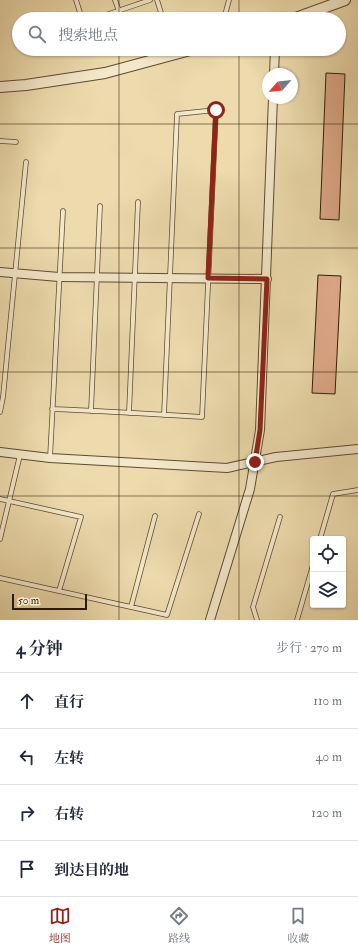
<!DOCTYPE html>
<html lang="zh">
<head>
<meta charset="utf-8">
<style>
  :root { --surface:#fff; --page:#f6f6f7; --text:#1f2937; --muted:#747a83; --line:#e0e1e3; --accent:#8f2418 }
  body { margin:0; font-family:"IM FELL Double Pica","Noto Serif SC",serif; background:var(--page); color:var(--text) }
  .controls { position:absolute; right:12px; bottom:12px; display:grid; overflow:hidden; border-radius:4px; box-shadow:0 1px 3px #0004 }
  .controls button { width:36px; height:36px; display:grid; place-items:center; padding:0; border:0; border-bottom:1px solid var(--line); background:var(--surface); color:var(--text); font:20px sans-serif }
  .compass { position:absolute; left:262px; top:68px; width:36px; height:36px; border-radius:50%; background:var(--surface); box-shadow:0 1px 3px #0004; rotate:243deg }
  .scale { position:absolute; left:12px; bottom:10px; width:75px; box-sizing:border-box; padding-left:4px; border:2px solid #2d1b07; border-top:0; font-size:11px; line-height:14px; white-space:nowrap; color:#2d1b07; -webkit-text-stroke:3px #f3e8ca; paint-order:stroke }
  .stop { position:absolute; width:12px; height:12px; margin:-9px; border:3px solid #8f2418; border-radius:50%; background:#fff }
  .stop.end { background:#8f2418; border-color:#fff; box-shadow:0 1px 4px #0008 }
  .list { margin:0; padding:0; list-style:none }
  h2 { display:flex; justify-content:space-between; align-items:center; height:52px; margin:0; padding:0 16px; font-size:17px }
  h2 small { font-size:13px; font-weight:400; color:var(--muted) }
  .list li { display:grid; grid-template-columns:26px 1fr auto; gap:12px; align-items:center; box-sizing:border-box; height:56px; padding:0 16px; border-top:1px solid var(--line) }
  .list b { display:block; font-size:15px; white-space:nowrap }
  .list em { font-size:13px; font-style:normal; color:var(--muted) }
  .icon { flex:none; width:22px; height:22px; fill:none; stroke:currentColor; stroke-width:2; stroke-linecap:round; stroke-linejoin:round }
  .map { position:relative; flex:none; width:358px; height:620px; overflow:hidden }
  .search { position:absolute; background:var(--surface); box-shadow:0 1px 3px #0004; left:12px; right:12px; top:12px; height:44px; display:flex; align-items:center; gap:10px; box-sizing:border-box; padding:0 14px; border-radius:22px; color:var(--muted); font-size:15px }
  .sheet { height:276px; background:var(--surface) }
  nav { display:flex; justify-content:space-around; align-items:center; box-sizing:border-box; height:56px; border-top:1px solid var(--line); background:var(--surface); font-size:11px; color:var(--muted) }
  nav a { display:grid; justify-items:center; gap:2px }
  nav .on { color:var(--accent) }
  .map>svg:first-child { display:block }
  .building { fill:#e0aa8a; stroke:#2d1b07 }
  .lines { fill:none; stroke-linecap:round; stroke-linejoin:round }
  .service-casing { stroke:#5d4b30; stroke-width:5.5 }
  .minor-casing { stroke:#5d4b30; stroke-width:10 }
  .tertiary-casing { stroke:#5d4b30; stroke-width:12 }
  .service { stroke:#f3e8ca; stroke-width:4 }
  .minor { stroke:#f3e8ca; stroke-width:8 }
  .tertiary { stroke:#f3e8ca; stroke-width:10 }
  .route { stroke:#8f2418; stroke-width:5 }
  .grid { fill:none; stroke:#2d1b07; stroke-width:1; stroke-opacity:0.55 }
</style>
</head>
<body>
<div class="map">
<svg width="358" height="620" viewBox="0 0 358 620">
  <rect width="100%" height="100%" fill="#eddbad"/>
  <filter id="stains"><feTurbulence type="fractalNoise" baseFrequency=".005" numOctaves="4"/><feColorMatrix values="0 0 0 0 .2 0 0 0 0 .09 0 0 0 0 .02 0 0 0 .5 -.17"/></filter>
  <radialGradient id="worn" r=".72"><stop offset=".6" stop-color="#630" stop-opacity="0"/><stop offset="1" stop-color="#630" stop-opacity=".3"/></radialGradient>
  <path class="building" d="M326,73L345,74L339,220L320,219Z
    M318,275L341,276L335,394L312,393Z"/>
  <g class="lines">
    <g class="service-casing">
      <path id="service" d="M76,0L82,19
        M115,0L119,11
        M157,0L163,19
        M225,15L229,0
        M94,19L150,0
        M0,141L16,142
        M52,409C102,411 152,414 202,417L216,110L177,114L164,415
        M91,411L100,206
        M0,412L3,397L26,162
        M129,413L138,202
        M50,458L63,211
        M0,499L81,517L59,591
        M0,539L20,455
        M320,539L333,494L358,490
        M0,578L167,615L199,514
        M131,607L155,516
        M257,620L253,607L280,517
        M297,620L313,565"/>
    </g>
    <g class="minor-casing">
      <path id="minor" d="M274,74L275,49
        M0,272L59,277L267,279
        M0,452L50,458L227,468L276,457L358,449
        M210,620L250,489L260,430L273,98"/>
    </g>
    <g class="tertiary-casing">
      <path id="tertiary" d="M293,19L345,0
        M0,87L26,85L105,73L194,49"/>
    </g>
    <use href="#service" class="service"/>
    <use href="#minor" class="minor"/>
    <use href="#tertiary" class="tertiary"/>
  </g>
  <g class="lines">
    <path class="route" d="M216,110L208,278L267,279L260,430L255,462"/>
  </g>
  <path class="grid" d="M119,0V19M239,0V19M119,49V620M239,49V620M0,124H358M0,248H358M0,372H358M0,496H358"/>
  <rect width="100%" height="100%" filter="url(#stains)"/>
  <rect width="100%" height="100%" fill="url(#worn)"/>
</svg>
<div class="controls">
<button><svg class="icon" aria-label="locate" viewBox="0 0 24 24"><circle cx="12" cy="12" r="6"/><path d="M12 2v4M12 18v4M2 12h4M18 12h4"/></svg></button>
<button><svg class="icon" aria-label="layers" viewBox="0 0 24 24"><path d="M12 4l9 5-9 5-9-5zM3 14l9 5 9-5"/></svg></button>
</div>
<svg class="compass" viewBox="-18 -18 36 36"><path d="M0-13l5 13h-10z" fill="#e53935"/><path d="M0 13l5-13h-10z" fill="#747a83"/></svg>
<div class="scale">50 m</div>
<div class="stop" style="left:216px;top:110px"></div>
<div class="stop end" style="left:255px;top:462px"></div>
<div class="search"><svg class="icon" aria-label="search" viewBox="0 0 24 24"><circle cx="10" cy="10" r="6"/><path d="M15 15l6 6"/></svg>搜索地点</div>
</div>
<section class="sheet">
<h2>4 分钟<small>步行 · 270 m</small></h2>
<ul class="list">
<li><svg class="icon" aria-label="ahead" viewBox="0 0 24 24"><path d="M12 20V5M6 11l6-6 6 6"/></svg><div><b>直行</b></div><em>110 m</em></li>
<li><svg class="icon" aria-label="left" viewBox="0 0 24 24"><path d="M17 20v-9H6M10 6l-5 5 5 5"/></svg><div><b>左转</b></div><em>40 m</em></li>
<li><svg class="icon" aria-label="right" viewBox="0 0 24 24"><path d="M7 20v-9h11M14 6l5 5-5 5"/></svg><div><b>右转</b></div><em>120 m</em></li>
<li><svg class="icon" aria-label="arrive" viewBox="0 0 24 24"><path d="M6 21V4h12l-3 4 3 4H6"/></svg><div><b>到达目的地</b></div></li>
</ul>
</section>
<nav>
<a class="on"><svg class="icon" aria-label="map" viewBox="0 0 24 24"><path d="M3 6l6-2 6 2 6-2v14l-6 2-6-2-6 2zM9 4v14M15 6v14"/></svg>地图</a>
<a><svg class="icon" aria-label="directions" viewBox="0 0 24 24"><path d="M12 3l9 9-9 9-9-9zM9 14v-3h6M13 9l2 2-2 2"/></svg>路线</a>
<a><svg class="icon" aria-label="saved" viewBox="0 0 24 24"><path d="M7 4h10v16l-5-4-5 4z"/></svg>收藏</a>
</nav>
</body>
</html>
